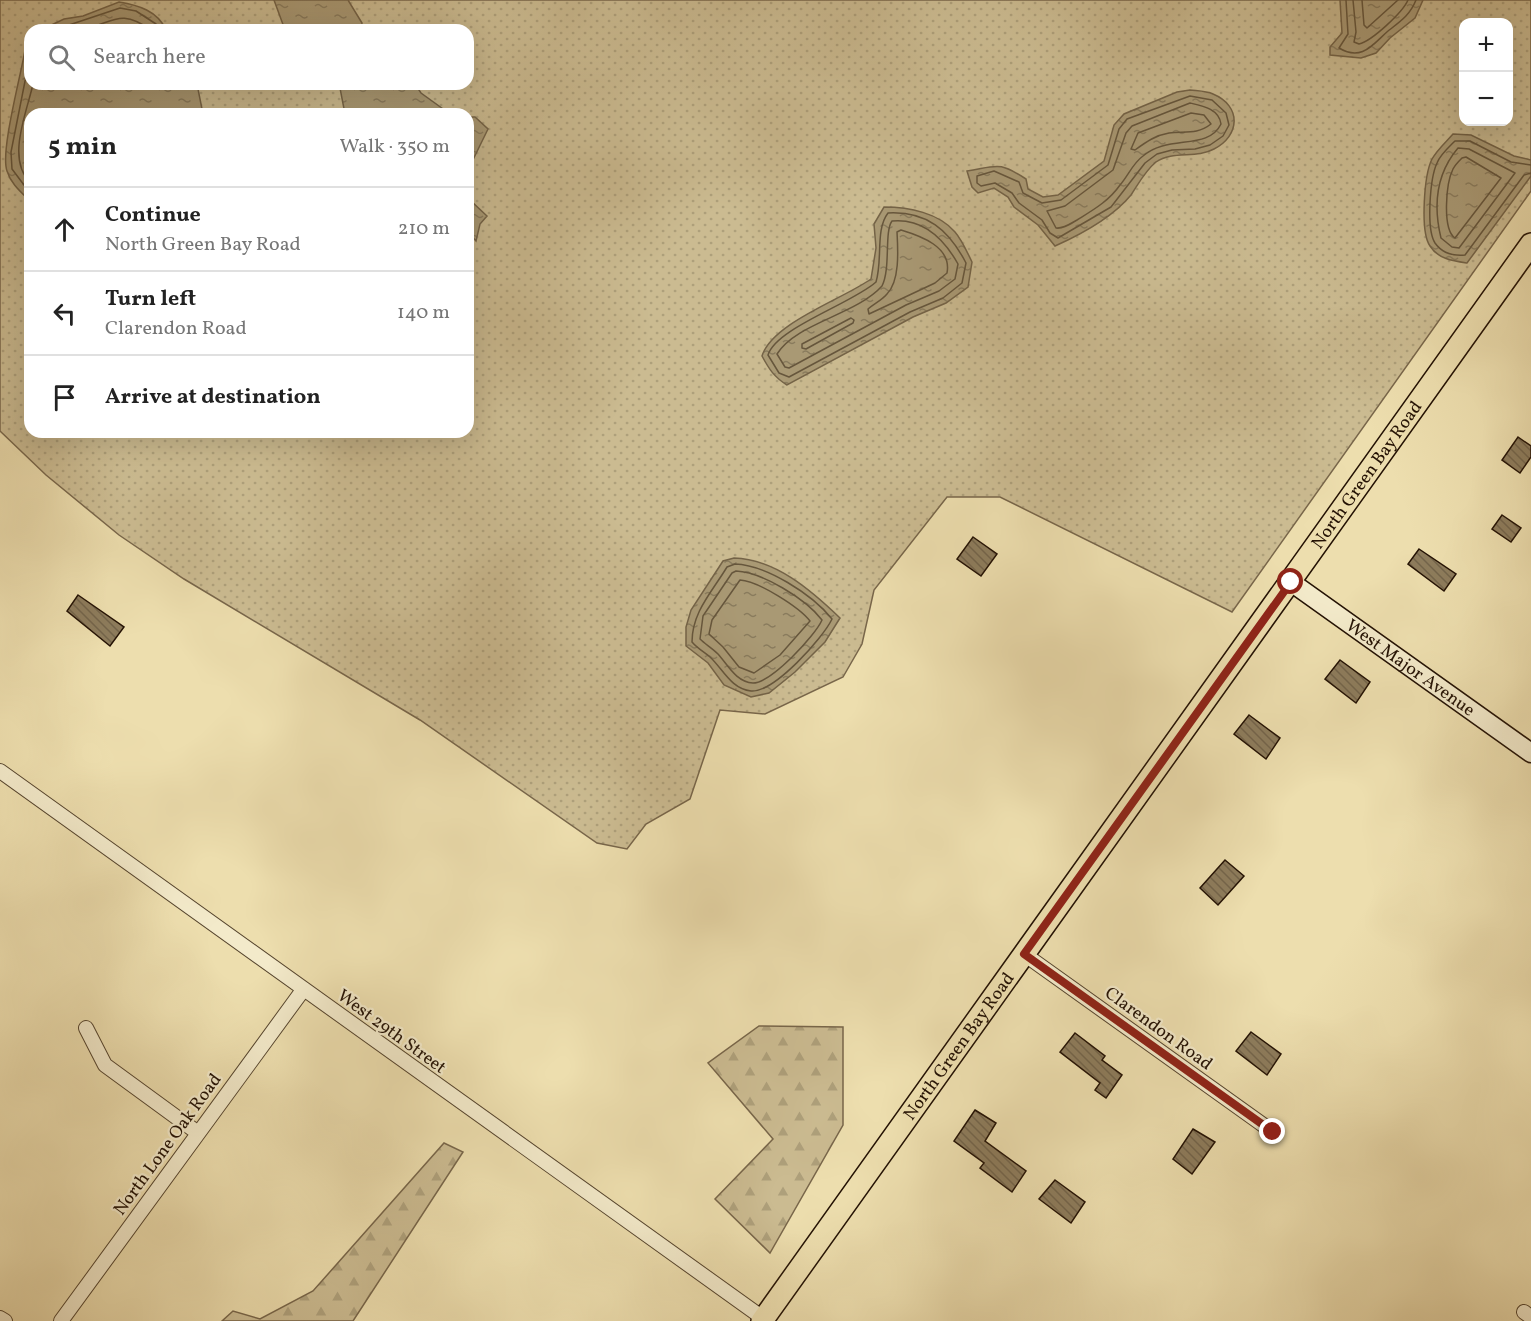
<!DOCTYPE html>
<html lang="en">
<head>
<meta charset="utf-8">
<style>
  :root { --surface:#fff; --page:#f6f6f6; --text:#222; --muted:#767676; --line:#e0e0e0 }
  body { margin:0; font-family:Vollkorn,serif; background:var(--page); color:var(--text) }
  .controls { position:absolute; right:18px; top:18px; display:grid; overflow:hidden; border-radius:12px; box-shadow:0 6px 24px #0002 }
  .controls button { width:54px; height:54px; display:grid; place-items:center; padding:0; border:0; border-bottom:2px solid var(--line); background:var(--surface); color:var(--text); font:30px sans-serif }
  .stop { position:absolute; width:18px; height:18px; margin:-14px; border:4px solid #8f2418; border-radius:50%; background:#fff }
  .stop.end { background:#8f2418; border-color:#fff; box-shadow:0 2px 6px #0008 }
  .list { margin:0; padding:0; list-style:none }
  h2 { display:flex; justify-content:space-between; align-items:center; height:78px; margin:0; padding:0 24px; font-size:26px }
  h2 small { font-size:20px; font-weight:400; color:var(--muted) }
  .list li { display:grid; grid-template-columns:39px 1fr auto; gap:18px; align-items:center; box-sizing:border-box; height:84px; padding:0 24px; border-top:2px solid var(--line) }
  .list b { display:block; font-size:22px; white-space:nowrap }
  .list p { margin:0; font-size:20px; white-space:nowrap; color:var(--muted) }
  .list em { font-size:20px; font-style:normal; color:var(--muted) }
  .icon { flex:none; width:33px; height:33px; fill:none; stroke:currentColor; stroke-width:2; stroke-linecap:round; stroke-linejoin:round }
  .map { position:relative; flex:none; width:1531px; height:1321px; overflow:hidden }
  .search { position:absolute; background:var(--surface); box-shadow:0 6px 24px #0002; left:24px; top:24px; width:450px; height:66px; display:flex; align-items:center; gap:15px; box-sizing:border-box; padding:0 21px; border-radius:18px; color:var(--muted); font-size:22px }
  .panel { position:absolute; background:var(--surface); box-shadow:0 6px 24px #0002; left:24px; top:108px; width:450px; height:330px; border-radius:18px }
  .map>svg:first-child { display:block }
  .grass { fill:url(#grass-dots); stroke:#78664a; stroke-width:1.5; fill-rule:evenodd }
  .forest { fill:url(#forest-firs); stroke:#78664a; stroke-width:1.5 }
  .water { fill:url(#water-ripples); stroke:#746347; stroke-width:1.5 }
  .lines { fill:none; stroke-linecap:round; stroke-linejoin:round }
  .shore { stroke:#66563c; stroke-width:1.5 }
  .building { fill:url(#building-back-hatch); stroke:#241204; stroke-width:1.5 }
  .street-casing { stroke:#56452e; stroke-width:16 }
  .secondary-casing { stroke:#241204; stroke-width:21 }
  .primary-casing { stroke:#241204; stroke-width:24 }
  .street { stroke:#f3eaca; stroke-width:14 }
  .secondary { stroke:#f3eaca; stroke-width:18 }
  .primary { stroke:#eddeae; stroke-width:21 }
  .route { stroke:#8f2418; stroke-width:8 }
  .labels { text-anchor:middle; stroke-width:4.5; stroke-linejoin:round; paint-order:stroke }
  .street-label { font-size:18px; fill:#241204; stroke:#f3eaca }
</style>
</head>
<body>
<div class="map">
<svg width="1531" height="1321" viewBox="0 0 1531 1321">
  <defs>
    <pattern id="grass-dots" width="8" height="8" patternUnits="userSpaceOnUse" patternTransform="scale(1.5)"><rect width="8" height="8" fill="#cbbb91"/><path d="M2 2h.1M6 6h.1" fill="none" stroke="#aea07b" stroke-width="1.8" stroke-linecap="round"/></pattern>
    <pattern id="forest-firs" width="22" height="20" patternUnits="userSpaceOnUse" patternTransform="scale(1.5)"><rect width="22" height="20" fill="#cbbb91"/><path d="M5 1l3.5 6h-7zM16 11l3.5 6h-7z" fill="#aea07b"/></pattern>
    <pattern id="water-ripples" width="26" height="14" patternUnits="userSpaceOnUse" patternTransform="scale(1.5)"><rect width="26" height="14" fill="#a99974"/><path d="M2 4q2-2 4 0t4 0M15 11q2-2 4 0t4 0" fill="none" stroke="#897b5d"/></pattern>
    <pattern id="building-back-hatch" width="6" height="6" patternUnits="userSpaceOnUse" patternTransform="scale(1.5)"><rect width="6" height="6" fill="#8d7c5c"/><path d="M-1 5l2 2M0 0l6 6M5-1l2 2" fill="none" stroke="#73644a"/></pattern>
  </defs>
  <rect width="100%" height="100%" fill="#eddeae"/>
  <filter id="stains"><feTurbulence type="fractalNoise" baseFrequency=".00333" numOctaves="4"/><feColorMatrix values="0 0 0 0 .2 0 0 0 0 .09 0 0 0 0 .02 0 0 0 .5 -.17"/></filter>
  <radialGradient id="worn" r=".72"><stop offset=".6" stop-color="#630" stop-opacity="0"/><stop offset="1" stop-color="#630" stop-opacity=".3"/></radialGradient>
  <path class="grass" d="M0,0H1531V191L1232,612L1000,497H947L874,590L862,644L843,677L765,714L720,710L690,799L646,824L627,849L597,843L420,720L184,579L119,535L46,475L0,431ZM1464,22H1508V122H1464ZM30,30H468V84H30ZM30,114H468V432H30Z"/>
  <path class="forest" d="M759,1026L843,1027V1125L770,1253L715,1199L773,1139L708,1063Z
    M444,1143L463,1152L353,1321H222L233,1311L260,1319L313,1291Z"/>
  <path class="water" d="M274,0H348L362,23L361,30H285Z
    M1340,0H1423L1415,18L1390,38L1376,53L1361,58L1330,55V47L1342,33Z
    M119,2C138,5 158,11 166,30H41L64,19L83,16Z
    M30,44V84H197L203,114H30V201C21,192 11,184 7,171C0,152 21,75 25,50Z
    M336,84H415L421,93L450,114H345L340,88Z
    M1190,90C1198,91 1206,91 1213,94C1242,106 1240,136 1214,149C1196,159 1173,150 1156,162C1145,171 1139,183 1131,195C1112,218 1082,234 1055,246L1038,225L1014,207L1008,197L994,188L978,193L972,187L967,171C998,166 998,161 1026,179L1028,189L1043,197L1058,195L1104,161L1114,125L1124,114L1177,92Z
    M468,117H475L488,129L468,170Z
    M1453,134L1471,135L1514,156L1531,160V176L1467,263C1453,261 1438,259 1430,246C1420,232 1424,175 1432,159C1437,150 1446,142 1453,134Z
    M468,191L470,200L487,216L480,224L476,241L468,232Z
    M884,207C909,207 939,213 955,232C962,240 967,252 972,262L968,287L946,303L913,317L787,385C774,377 769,369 762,356C772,323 843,299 871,279L876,248L874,224Z
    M734,558C775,559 811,590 840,618L825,642L795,672L769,693L751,697L724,685L708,663L686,646V627L691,610L723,561Z"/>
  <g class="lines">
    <path class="shore" d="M1346,0L1348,34L1339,48C1362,62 1373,44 1388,31C1401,21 1410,15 1416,0
      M1353,0L1356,32L1354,42L1359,44C1372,41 1403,12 1408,0
      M1362,0L1364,25L1367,28L1398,0
      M54,30L120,8L136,11L156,24L159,30
      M79,30C112,25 118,6 151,30
      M30,56L11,152L12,169L30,193
      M1190,96L1212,100L1226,113L1229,125L1223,136L1210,145L1195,149L1172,150L1157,154L1145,163L1111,207L1058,238L1050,233L1042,220L1019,203L1012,193L995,183L981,186L977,183V176L994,171L1019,182L1023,193L1042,203L1061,200L1108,165L1119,129L1127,119Z
      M1190,103C1203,106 1219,109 1221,124C1208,151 1168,134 1143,156C1133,163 1128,176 1120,185C1109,201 1093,210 1077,220C1070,224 1063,229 1056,228L1047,211L1065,206L1113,170L1126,133L1132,126Z
      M1191,113L1204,115L1211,124C1197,135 1185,131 1169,133C1156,135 1146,142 1135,150L1131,149L1138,133Z
      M1458,148L1469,149L1515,173L1459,248L1452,247L1441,238C1433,205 1436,174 1458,148Z
      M1466,157L1501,178L1455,238C1442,229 1446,183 1453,169C1455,165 1459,161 1462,158Z
      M1531,165L1511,162L1470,141H1455C1449,147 1440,155 1437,163C1430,178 1426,229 1435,243C1442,253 1454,256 1465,255L1524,175L1531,173
      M30,182C6,159 27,112 33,84
      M888,213C927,211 949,230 966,263L962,283L943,298L910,312L789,377L779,373L768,355C776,328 853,303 876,282C883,259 875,230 888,213Z
      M892,221C923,218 944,239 958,264L955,279L939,291L906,305L789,368L785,367L777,354C796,323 856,315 882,286C891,268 884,232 892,221Z
      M901,230C921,236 952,247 947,273L935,283L869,314L868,309C874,304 882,300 887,294C900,281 898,250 897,232Z
      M851,318L854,320L853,323L806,349L802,348V344Z
      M735,564C766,565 812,594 832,619C823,638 774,693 751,691C731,689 723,669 710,657C704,652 697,648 692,642C692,612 712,592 727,567Z
      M736,571C762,572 806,599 822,620C815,636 771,683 753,683C736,682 728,665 718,654C712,648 705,644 700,639L703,616L732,573Z
      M740,580C758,581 799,607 810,621L780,655L754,673L739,667L723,647L709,634L712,620Z"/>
  </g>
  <path class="building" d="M1518,437L1531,446V457L1520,473L1502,460Z
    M1502,515L1521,528L1511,542L1492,529Z
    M973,537L997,554L981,576L957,559Z
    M1419,549L1456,574L1444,591L1408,564Z
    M78,595L124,627L110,646L67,611Z
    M1340,660L1370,682L1356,703L1325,679Z
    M1249,715L1280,738L1266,759L1234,734Z
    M1225,860L1244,876L1218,905L1200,888Z
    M1251,1032L1281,1054L1267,1075L1236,1051Z
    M1075,1033L1105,1056L1102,1060L1122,1075L1106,1098L1095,1090L1100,1083L1060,1052Z
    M975,1110L996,1123L985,1141L1026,1171L1012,1192L980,1168L984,1163L954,1141Z
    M1193,1129L1215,1142L1192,1174L1173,1159Z
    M1055,1180L1085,1202L1071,1223L1039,1199Z"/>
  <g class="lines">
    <g class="street-casing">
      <path id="street" d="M0,771L767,1321
        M1024,954L1273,1132
        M86,1028L105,1065L198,1133
        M1524,1312L1531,1317
        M0,1318L5,1321
        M61,1321L303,990"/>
    </g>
    <g class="secondary-casing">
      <g id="secondary">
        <path id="s1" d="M1291,582L1531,753"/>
      </g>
    </g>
    <g class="primary-casing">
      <g id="primary">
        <path id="s2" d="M762,1321L1531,244"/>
      </g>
    </g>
    <use href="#street" class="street"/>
    <use href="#secondary" class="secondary"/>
    <use href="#primary" class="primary"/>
  </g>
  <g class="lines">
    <path class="route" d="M1273,1132L1024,954L1291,582"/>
  </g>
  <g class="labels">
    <g class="street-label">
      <text dy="6" stroke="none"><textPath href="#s2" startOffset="1040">North Green Bay Road</textPath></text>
      <text dy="6" stroke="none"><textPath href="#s1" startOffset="147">West Major Avenue</textPath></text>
      <text transform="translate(1159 1028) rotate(36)" y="6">Clarendon Road</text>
      <text transform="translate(392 1031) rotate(36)" y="6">West 29th Street</text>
      <text dy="6" stroke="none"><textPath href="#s2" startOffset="338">North Green Bay Road</textPath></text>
      <text transform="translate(167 1144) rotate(-54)" y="6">North Lone Oak Road</text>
    </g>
  </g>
  <rect width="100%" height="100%" filter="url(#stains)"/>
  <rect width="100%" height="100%" fill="url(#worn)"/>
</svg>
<div class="controls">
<button>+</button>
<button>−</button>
</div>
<div class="stop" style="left:1291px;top:582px"></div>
<div class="stop end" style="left:1273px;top:1132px"></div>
<div class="search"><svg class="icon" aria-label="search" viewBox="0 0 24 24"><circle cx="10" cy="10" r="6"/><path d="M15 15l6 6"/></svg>Search here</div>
<section class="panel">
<h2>5 min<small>Walk · 350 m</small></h2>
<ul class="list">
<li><svg class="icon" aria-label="ahead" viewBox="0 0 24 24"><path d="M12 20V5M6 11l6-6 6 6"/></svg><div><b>Continue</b><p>North Green Bay Road</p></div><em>210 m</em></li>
<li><svg class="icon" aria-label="left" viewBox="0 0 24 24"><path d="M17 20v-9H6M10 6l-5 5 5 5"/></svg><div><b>Turn left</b><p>Clarendon Road</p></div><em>140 m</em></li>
<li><svg class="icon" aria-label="arrive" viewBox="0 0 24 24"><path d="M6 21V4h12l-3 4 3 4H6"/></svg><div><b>Arrive at destination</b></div></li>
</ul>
</section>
</div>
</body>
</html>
